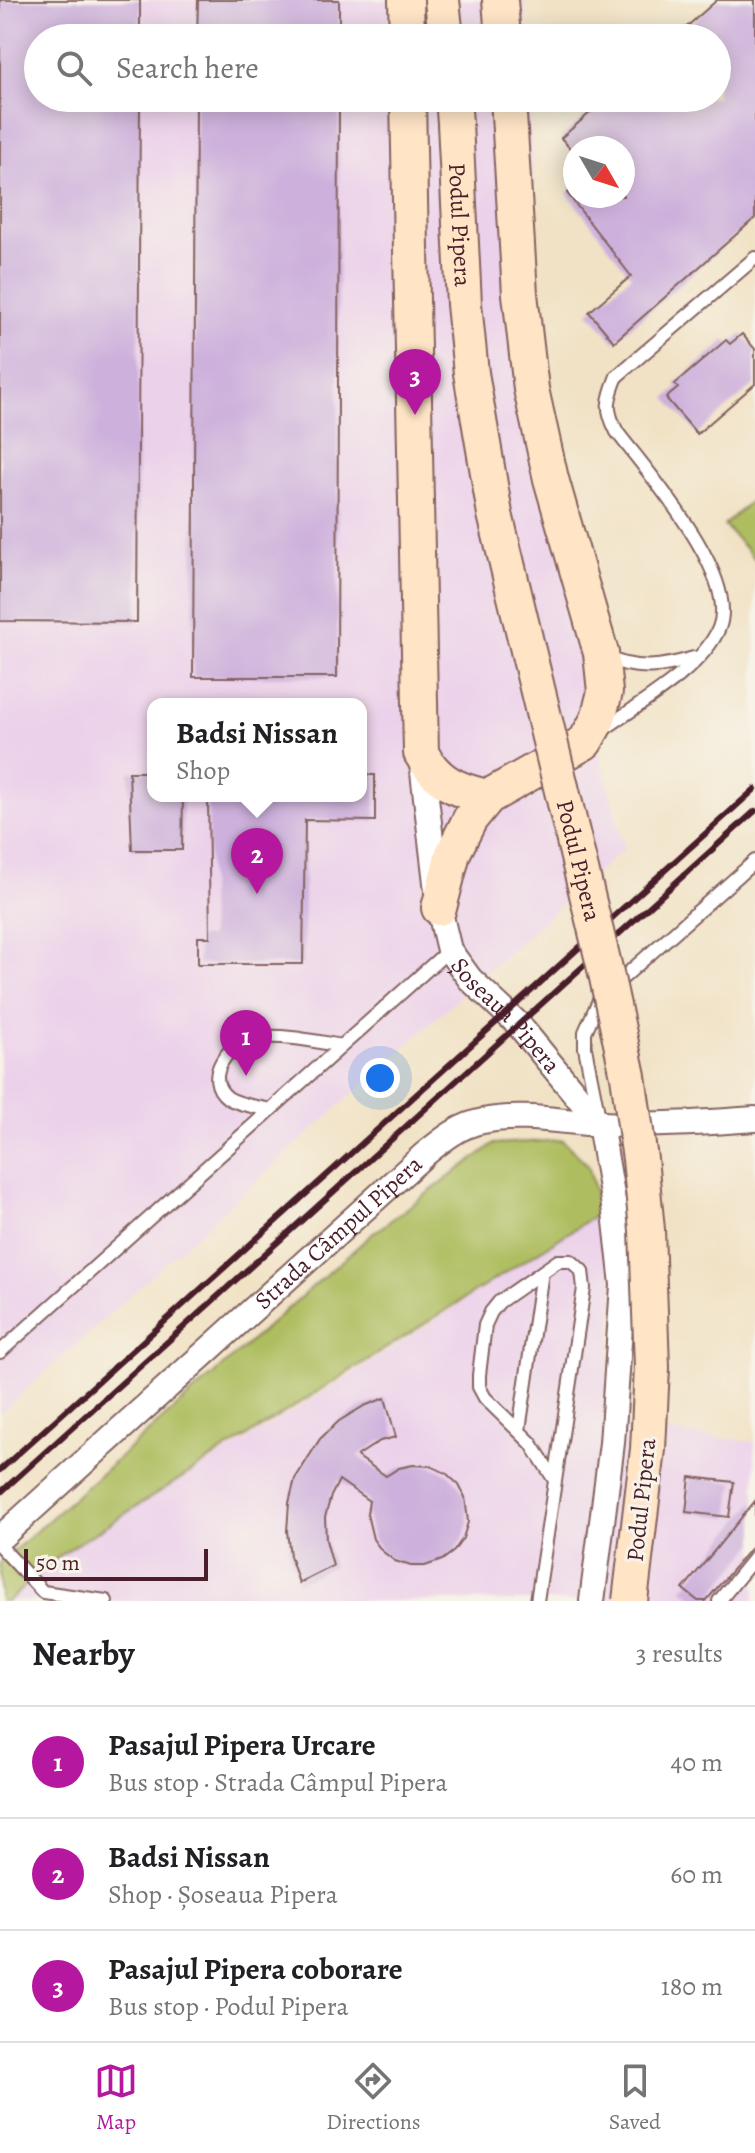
<!DOCTYPE html>
<html lang="en">
<head>
<meta charset="utf-8">
<style>
  :root { --surface:#fff; --page:#f6f6f6; --text:#202124; --muted:#757577; --line:#e0e0e0; --accent:#b5179e }
  body { margin:0; font-family:Alegreya,serif; background:var(--page); color:var(--text) }
  .compass { position:absolute; left:563px; top:136px; width:72px; height:72px; border-radius:50%; background:var(--surface); box-shadow:0 4px 20px #0003; rotate:129deg }
  .scale { position:absolute; left:24px; bottom:20px; width:184px; box-sizing:border-box; padding-left:8px; border:4px solid #4a1f2b; border-top:0; font-size:22px; line-height:28px; white-space:nowrap; color:#4a1f2b; -webkit-text-stroke:6px #f7f3e8; paint-order:stroke }
  .you { position:absolute; left:380px; top:1078px; width:28px; height:28px; margin:-20px; border:6px solid #fff; border-radius:50%; background:#1a73e8; box-shadow:0 0 0 12px #1a73e833 }
  .badge { display:grid; place-items:center; width:52px; height:52px; border-radius:50%; background:var(--accent); color:#fff; font-size:26px; font-weight:700 }
  .pin { position:absolute; translate:-50% -66px; filter:drop-shadow(0 2px 4px #0008) }
  .pin::after { content:''; position:absolute; top:42px; width:28px; height:24px; background:inherit; clip-path:polygon(0 0,100% 0,50% 100%) }
  .popup { position:absolute; left:147px; top:698px; width:220px; height:104px; box-sizing:border-box; display:grid; place-content:center; border-radius:16px; background:var(--surface); filter:drop-shadow(0 2px 6px #0005); font-size:26px; white-space:nowrap; color:var(--muted) }
  .popup b { font-size:30px; color:var(--text) }
  .popup::after { content:''; position:absolute; left:50%; top:100%; margin-left:-16px; border:16px solid transparent; border-top-color:var(--surface) }
  .list { margin:0; padding:0; list-style:none }
  h2 { display:flex; justify-content:space-between; align-items:center; height:104px; margin:0; padding:0 32px; font-size:34px }
  h2 small { font-size:26px; font-weight:400; color:var(--muted) }
  .list li { display:grid; grid-template-columns:52px 1fr auto; gap:24px; align-items:center; box-sizing:border-box; height:112px; padding:0 32px; border-top:2px solid var(--line) }
  .list b { display:block; font-size:30px; white-space:nowrap }
  .list p { margin:0; font-size:26px; white-space:nowrap; color:var(--muted) }
  .list em { font-size:26px; font-style:normal; color:var(--muted) }
  .icon { flex:none; width:44px; height:44px; fill:none; stroke:currentColor; stroke-width:2; stroke-linecap:round; stroke-linejoin:round }
  .map { position:relative; flex:none; width:755px; height:1601px; overflow:hidden }
  .search { position:absolute; background:var(--surface); box-shadow:0 4px 20px #0003; left:24px; right:24px; top:24px; height:88px; display:flex; align-items:center; gap:20px; box-sizing:border-box; padding:0 28px; border-radius:44px; color:var(--muted); font-size:30px }
  .sheet { height:440px; background:var(--surface) }
  nav { display:flex; justify-content:space-around; align-items:center; box-sizing:border-box; height:112px; border-top:2px solid var(--line); background:var(--surface); font-size:22px; color:var(--muted) }
  nav a { display:grid; justify-items:center; gap:4px }
  nav .on { color:var(--accent) }
  .map>svg:first-child { display:block }
  .built { fill:#ecd1ea; fill-rule:evenodd }
  .green { fill:#aebd5f; stroke:#7c6e45; stroke-width:2 }
  .building { fill:#cdb0dc }
  .lines { fill:none; stroke-linecap:round; stroke-linejoin:round }
  .service-casing { stroke:#846361; stroke-width:16 }
  .minor-casing { stroke:#846361; stroke-width:28 }
  .secondary-casing { stroke:#846361; stroke-width:38 }
  .service { stroke:#fff; stroke-width:12 }
  .minor { stroke:#fff; stroke-width:24 }
  .secondary { stroke:#ffe4c6; stroke-width:34 }
  .rail { stroke:#4a1f2b; stroke-width:6 }
  .secondary-bridge-casing { stroke:#846361; stroke-width:38; stroke-linecap:butt }
  .secondary-bridge { stroke:#ffe4c6; stroke-width:34 }
  .labels { text-anchor:middle; stroke-width:6; stroke-linejoin:round; paint-order:stroke }
  .street-label { font-size:24px; fill:#4a1f2b; stroke:#f7f3e8 }
</style>
</head>
<body>
<div class="map">
<svg width="755" height="1601" viewBox="0 0 755 1601">
  <rect width="100%" height="100%" fill="#f7f3e8"/>
  <filter id="ink" filterUnits="userSpaceOnUse"><feTurbulence type="fractalNoise" baseFrequency=".0125" numOctaves="2"/><feDisplacementMap in="SourceGraphic" scale="16" xChannelSelector="R" yChannelSelector="G"/><feConvolveMatrix kernelMatrix="1 2 1 2 8 2 1 2 1" color-interpolation-filters="sRGB"/></filter>
  <filter id="wash" filterUnits="userSpaceOnUse"><feTurbulence type="fractalNoise" baseFrequency=".006" numOctaves="4" result="noise"/><feDisplacementMap in="SourceGraphic" scale="32" xChannelSelector="R" yChannelSelector="G"/><feGaussianBlur stdDeviation="1.8" result="paint"/><feColorMatrix in="noise" values="0 0 0 0 0 0 0 0 0 0 0 0 0 0 0 0 0 1.4 0 .05"/><feComposite in="paint" operator="in"/></filter>
  <g filter="url(#wash)">
    <rect width="100%" height="100%" fill="#f1e2c5"/>
    <path class="built" d="M0,0H525L526,38H38V98H529L539,358L554,423L599,752L624,848L0,1413ZM153,704H361V796H153Z
      M601,1212L612,1254L614,1307L603,1425L755,1442V1601H8L60,1555L343,1380Z"/>
    <path class="green" d="M755,497V559L724,525Z
      M562,1140L588,1165L601,1212L60,1555L8,1601H0V1563L371,1235L494,1144Z"/>
    <g id="blocks">
      <path class="building" d="M0,0H140V38H38V98H140L137,622L0,621Z
        M198,0H339V38H197Z
        M717,0H755V218L614,342L589,312L631,276L567,193L575,187V196H623V148H575V154L561,138L607,98H717V38H674Z
        M196,98H339L337,677H193Z
        M742,334L755,349V384L697,434L666,398L678,388L675,384L726,340L730,344Z
        M129,772H153V796H183L182,850H132Z
        M361,775H375V821L305,820L303,964H198V937H210L208,799H201V796H361Z
        M385,1398L396,1437L380,1441L357,1456L386,1476L399,1468L413,1465L430,1466L446,1473L459,1485L465,1497L468,1522L463,1538L454,1551L442,1560L425,1566H411L395,1561L382,1551L373,1539L367,1514L369,1501L339,1480L331,1496L325,1517L326,1540L333,1566L299,1583L290,1556L287,1531L289,1503L295,1479L320,1439L339,1421L364,1406Z
        M690,1477L734,1482L729,1517L686,1512Z
        M755,1501V1543L706,1601H698L683,1589Z"/>
    </g>
  </g>
  <g filter="url(#ink)">
    <use href="#blocks" fill-opacity="0" stroke="#846361" stroke-width="2"/>
    <g class="lines">
      <g class="service-casing">
        <path id="service" d="M607,657C636,672 664,667 694,658
          M604,729C639,704 702,669 719,628C740,576 648,473 617,432C605,409 607,401 617,376L755,258
          M270,1110C258,1107 239,1105 228,1098C201,1078 230,1041 254,1038C283,1034 313,1041 342,1046
          M598,1113L585,1048V1032L600,998L755,861
          M0,1352L449,950
          M519,1430L542,1272
          M0,1546L43,1592L106,1601
          M537,1601L584,1288L582,1271L571,1261H558L499,1302L491,1312L485,1325L479,1375V1387L485,1398L531,1443L554,1479
          M719,1601L755,1557"/>
      </g>
      <g class="minor-casing">
        <g id="minor">
          <path id="s1" d="M421,755L439,908L449,950L470,979L518,1024L600,1124L615,1212L623,1285L612,1443L592,1601"/>
          <path id="s2" d="M0,1538L425,1154C442,1140 460,1125 483,1121C521,1113 562,1122 600,1124C652,1126 703,1123 755,1119"/>
        </g>
      </g>
      <g class="secondary-casing">
        <path id="secondary" d="M406,0L407,38
          M442,0L446,38
          M500,0L503,38
          M408,98L421,753C436,781 457,791 488,797
          M453,98L455,123
          M439,908L453,853L470,819L488,797L585,742L598,719L605,692L601,653L551,479L531,389L520,294L508,98"/>
      </g>
      <use href="#service" class="service"/>
      <use href="#minor" class="minor"/>
      <use href="#secondary" class="secondary"/>
      <path class="rail" d="M0,1470L755,789
        M0,1493L755,811"/>
      <g class="secondary-bridge-casing">
        <g id="secondary-bridge">
          <path id="s3" d="M455,123L464,304L471,373L495,514L606,973L628,1076L640,1159L647,1230L652,1367L648,1449L630,1601"/>
        </g>
      </g>
      <use href="#secondary-bridge" class="secondary-bridge"/>
    </g>
  </g>
  <g class="labels">
    <g class="street-label">
      <text dy="8" stroke="none"><textPath href="#s3" startOffset="102">Podul Pipera</textPath></text>
      <text dy="8" stroke="none"><textPath href="#s3" startOffset="750">Podul Pipera</textPath></text>
      <text dy="8" stroke="none"><textPath href="#s1" startOffset="284">Șoseaua Pipera</textPath></text>
      <text dy="8" stroke="none"><textPath href="#s2" startOffset="456">Strada Câmpul Pipera</textPath></text>
      <text transform="translate(641 1500) rotate(-84)" y="8">Podul Pipera</text>
    </g>
  </g>
</svg>
<svg class="compass" viewBox="-18 -18 36 36"><path d="M0-13l5 13h-10z" fill="#e53935"/><path d="M0 13l5-13h-10z" fill="#757577"/></svg>
<div class="scale">50 m</div>
<div class="you"></div>
<div class="pin badge" style="left:246px;top:1076px">1</div>
<div class="pin badge" style="left:257px;top:894px">2</div>
<div class="popup"><b>Badsi Nissan</b>Shop</div>
<div class="pin badge" style="left:415px;top:415px">3</div>
<div class="search"><svg class="icon" aria-label="search" viewBox="0 0 24 24"><circle cx="10" cy="10" r="6"/><path d="M15 15l6 6"/></svg>Search here</div>
</div>
<section class="sheet">
<h2>Nearby<small>3 results</small></h2>
<ul class="list">
<li><span class="badge">1</span><div><b>Pasajul Pipera Urcare</b><p>Bus stop · Strada Câmpul Pipera</p></div><em>40 m</em></li>
<li><span class="badge">2</span><div><b>Badsi Nissan</b><p>Shop · Șoseaua Pipera</p></div><em>60 m</em></li>
<li><span class="badge">3</span><div><b>Pasajul Pipera coborare</b><p>Bus stop · Podul Pipera</p></div><em>180 m</em></li>
</ul>
</section>
<nav>
<a class="on"><svg class="icon" aria-label="map" viewBox="0 0 24 24"><path d="M3 6l6-2 6 2 6-2v14l-6 2-6-2-6 2zM9 4v14M15 6v14"/></svg>Map</a>
<a><svg class="icon" aria-label="directions" viewBox="0 0 24 24"><path d="M12 3l9 9-9 9-9-9zM9 14v-3h6M13 9l2 2-2 2"/></svg>Directions</a>
<a><svg class="icon" aria-label="saved" viewBox="0 0 24 24"><path d="M7 4h10v16l-5-4-5 4z"/></svg>Saved</a>
</nav>
</body>
</html>
